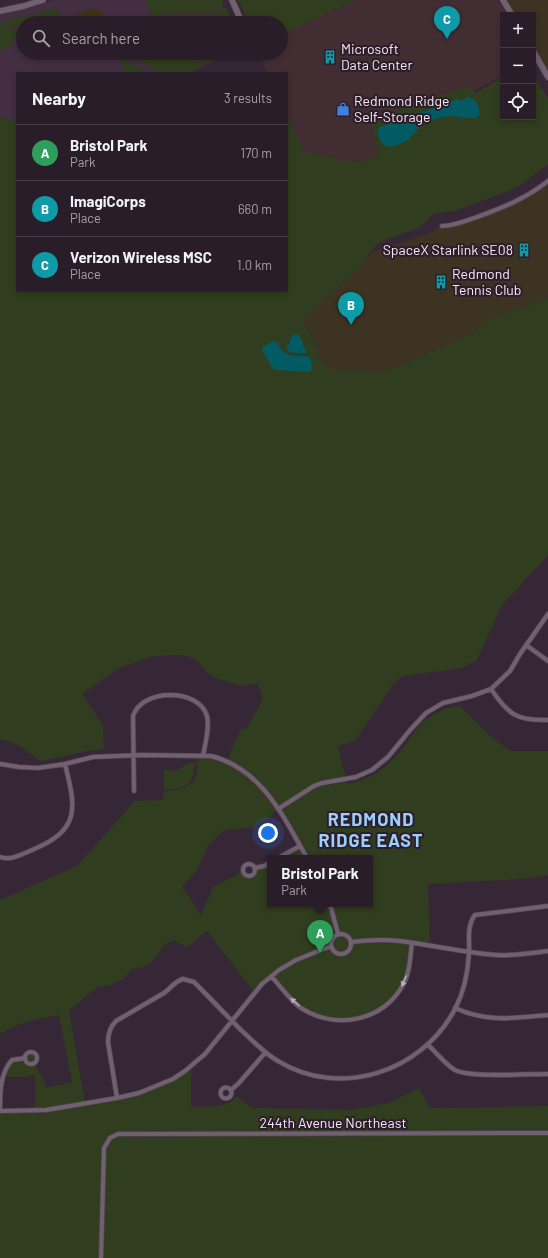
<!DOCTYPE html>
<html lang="en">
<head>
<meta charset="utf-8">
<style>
  :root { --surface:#281d28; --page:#342a34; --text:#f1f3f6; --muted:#a5a2a8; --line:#443b45; --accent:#1a73e8 }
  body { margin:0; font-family:Barlow,sans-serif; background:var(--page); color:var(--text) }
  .controls { position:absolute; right:12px; top:12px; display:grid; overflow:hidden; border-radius:0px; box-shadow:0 2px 6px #0003 }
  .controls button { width:36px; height:36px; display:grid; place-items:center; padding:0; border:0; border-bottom:1px solid var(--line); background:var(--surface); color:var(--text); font:20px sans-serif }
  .you { position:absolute; left:268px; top:833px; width:14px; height:14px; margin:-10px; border:3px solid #fff; border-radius:50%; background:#1a73e8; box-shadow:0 0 0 6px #1a73e833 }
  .badge { display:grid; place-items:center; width:26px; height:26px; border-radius:50%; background:var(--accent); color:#fff; font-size:13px; font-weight:700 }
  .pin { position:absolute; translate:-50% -33px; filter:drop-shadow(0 1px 2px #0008) }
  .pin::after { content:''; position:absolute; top:21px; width:14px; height:12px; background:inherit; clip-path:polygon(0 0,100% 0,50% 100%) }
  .popup { position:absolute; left:267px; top:855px; width:106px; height:52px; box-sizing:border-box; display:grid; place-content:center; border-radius:0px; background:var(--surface); filter:drop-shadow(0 1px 3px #0005); font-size:13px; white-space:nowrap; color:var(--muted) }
  .popup b { font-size:15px; color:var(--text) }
  .popup::after { content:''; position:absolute; left:50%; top:100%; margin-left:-8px; border:8px solid transparent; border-top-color:var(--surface) }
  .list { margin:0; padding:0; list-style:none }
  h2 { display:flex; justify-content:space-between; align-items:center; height:52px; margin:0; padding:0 16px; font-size:17px }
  h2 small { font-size:13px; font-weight:400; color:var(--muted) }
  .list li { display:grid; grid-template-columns:26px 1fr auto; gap:12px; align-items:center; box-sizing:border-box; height:56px; padding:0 16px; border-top:1px solid var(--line) }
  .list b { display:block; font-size:15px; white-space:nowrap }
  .list p { margin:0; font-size:13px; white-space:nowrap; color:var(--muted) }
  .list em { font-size:13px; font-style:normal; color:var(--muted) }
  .icon { flex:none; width:22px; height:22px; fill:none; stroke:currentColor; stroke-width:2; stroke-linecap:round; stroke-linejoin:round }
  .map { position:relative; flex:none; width:548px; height:1258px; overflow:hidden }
  .search { position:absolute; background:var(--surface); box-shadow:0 2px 6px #0003; left:16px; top:16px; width:272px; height:44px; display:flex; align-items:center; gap:10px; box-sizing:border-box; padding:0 14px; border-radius:22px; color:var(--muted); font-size:15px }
  .panel { position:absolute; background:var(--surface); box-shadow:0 2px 6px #0003; left:16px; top:72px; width:272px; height:220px; border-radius:0px }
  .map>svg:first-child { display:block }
  .commercial { fill:#3d3323 }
  .industrial { fill:#422e32 }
  .built { fill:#432e42 }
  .green { fill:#313d1f; fill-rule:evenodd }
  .sand { fill:#3c3414 }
  .water { fill:#025b63 }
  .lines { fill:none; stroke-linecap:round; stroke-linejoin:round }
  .street-casing { stroke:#514451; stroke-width:5.5 }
  .secondary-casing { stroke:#514451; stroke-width:7 }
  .street { stroke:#716070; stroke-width:4 }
  .secondary { stroke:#716070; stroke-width:5.5 }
  .oneway { fill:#baacb9 }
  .labels { text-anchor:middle; stroke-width:4; stroke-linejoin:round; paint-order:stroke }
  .poi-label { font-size:14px; fill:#f5eaf4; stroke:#2c1d2b; text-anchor:start }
  .street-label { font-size:14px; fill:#f5eaf4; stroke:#2c1d2b }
  .district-label { font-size:18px; font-weight:bold; letter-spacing:1px; fill:#9bcff9; stroke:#2c1d2b }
</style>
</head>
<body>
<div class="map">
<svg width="548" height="1258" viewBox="0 0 548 1258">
  <rect width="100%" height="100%" fill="#362736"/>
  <path class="commercial" d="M503,0H548V77L533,51V15H512Z
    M548,181V298L489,319L473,333L387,371L332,370L325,366L303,320L358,269L372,252L425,235L442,226H448L505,206Z"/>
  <path class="industrial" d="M355,0H498L507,15H503V76L477,89L371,126L378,156L356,162H348L325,155L305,153L287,116V73H267L262,63L267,57L268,53H281V35Z"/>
  <path class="built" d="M54,0H219L230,23H23V53H238L224,56L189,73H17V128L0,119V14L26,9Z"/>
  <path class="green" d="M145,0H222L224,4C203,22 173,8 149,18V16L152,14Z
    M238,0H355L281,35V23H249Z
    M58,7V21H48L38,19L23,23V25C15,27 6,27 1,21L24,16V18L26,16H31V15Z
    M225,8H226L233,23H190L203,15Z
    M173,15L197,16L185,23H156L155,20L151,22L150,19L155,17Z
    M0,23L11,28L23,27L9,47L5,49H0Z
    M118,53H123L134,64L149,73H125L122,62Z
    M152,53H192L202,67L189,73H159L141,61L142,58Z
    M194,53H238L224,56L204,66Z
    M533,74L548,99V164L524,183L506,192L455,211L433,214L419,228L384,240L376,245L358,269L303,320L325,366L332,370L387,371L473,333L489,319L548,298V555L502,605L477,660L462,668L403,676L394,683L355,741L338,746L347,784C374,779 389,766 406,744C411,737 415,730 421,724C432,713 445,709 459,705L487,733L510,751H548V875L539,877L504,880L428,884L430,946L412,943L410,957L403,984L389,1002L360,1019L322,1018L301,1007L272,977L255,993L207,931L195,940L194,943L186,947L174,940L165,944L152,962L143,967L132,969L123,979L110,985L97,987L69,1011L85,1103L153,1088L191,1067V1107C203,1106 232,1109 236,1096L252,1108L351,1110L388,1103L419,1088L430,1108L548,1106V1258H0V1111L35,1110V1075H26V1077H7L2,1075L8,1064L12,1060L25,1058L27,1054L32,1052C38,1054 38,1059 34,1064L43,1078L46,1088L72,1082L59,1015C38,1019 18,1022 0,1034V900L77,866L135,801L163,800V792C174,790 192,790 196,776C198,770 196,761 196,756H211L227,761L235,741L242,728L245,730L263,699L258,683L241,686L218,679L205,671L198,661L192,658L183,655L154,656L119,668L82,694L103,725L104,749C82,750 62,758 40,761C28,751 16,741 0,740V117H7L17,123V291H287V116L305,153L325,155L348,162H356L378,156L371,125L385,119L384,114L467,86L476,93L503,77V117H533ZM278,809L300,845L278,858H370V904H270V863L255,868L254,872L252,875H248L243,871L213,887L201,915L182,887L197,870L209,844L225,830L250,828L268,818Z
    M188,763H195C194,786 184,789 164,790V770L176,771Z"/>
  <path class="sand" d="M92,8L100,11L104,17L86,19L83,16L81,19H73L76,15Z"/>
  <path class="water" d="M468,97L472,98C478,103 481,109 478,117C465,120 453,114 441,117C434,119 427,122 421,126C416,130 414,134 410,138C408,141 403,142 400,144C386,150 378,145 378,129L380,127L458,99L461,101Z
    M295,334H297L300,337L307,353H297L288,352L286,346L290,344V338Z
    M273,341L277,342C285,360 294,354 310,357L311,359L312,370L309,372L276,370L273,369L262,350L263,347Z"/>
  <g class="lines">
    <g class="street-casing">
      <path id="street" d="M442,226C455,226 465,221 477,217C502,208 527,198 548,181
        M526,645L548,661
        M491,689C508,714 516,721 548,720
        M0,764L19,767L38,768L65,764L93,757L142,755L211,756C262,769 283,816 307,858
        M134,791L133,716C142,688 199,688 207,716C210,728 205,744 203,756
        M278,809L314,786L322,783L356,777L372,770L388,757L411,729L426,713L443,703L472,696L491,689L510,671L520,654L548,614
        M0,857C11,861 22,854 32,850C81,830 76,808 65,764
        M278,858L300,846
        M243 870a6 6 0 1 1 12 0a6 6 0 1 1-12 0Z
        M255,868L264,866L270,863
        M330,904L338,934
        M331 944a10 10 0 1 1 20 0a10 10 0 1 1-20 0Z
        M351,942C367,940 383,939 400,941C432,945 464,953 496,955C513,956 531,953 548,951
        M272,977C281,987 290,1000 301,1008C335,1030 382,1022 403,985C410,973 410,957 412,943
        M455,1008C488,1023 514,1018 548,1015
        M428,1045C437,1053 445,1064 455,1070C469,1078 529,1074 548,1074
        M25 1058a6 6 0 1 1 12 0a6 6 0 1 1-12 0Z
        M220.5 1093a5.5 5.5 0 1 1 11 0a5.5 5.5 0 1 1-11 0Z
        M231,1090L238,1084L265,1053
        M117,1098L108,1042C108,1033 110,1027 116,1021L164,993C171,988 175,981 183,979L194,982C210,998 225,1014 241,1030C253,1041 264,1053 278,1061C340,1099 422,1072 455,1009C464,992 468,972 469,953C470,940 466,927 475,915L548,906
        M0,1111L46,1110L117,1098L139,1093L173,1079L185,1071L205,1054L262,984L279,970L296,960L331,946
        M0,1111C0,1092 0,1073 12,1060L25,1058
        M101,1258L104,1148L110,1138L118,1134L548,1133"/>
    </g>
    <g class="secondary-casing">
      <path id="secondary" d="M232,0L242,23
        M503,0L512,15
        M0,11L24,6L43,0
        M533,51L548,77"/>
    </g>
    <use href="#street" class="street"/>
    <use href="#secondary" class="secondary"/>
  </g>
  <defs><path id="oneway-solid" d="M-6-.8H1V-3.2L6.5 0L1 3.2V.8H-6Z"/></defs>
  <g class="oneway">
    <use href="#oneway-solid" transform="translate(404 981) rotate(113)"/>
    <use href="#oneway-solid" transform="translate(295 1002) rotate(-138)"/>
  </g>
  <defs>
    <g id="building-bare" transform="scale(1.08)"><path d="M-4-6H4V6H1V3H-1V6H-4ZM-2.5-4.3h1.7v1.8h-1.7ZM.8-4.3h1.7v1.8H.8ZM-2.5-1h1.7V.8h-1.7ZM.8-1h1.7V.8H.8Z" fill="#0f9aa8" stroke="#2c1d2b" stroke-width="2.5" paint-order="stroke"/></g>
    <g id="shop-bare" transform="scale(1.08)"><path d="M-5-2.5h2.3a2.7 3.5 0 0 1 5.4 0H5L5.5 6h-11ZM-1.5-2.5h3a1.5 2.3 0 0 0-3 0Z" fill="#3f7fe0" stroke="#2c1d2b" stroke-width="2.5" paint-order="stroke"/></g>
  </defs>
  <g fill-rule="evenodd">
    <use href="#building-bare" x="330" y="57"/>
    <use href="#shop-bare" x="343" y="109"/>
    <use href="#building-bare" x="524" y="250"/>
    <use href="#building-bare" x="441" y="282"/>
  </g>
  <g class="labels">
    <g class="poi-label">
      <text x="341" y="54">Microsoft<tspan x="341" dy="16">Data Center</tspan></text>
      <text x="354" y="106">Redmond Ridge<tspan x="354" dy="16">Self-Storage</tspan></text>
      <text x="513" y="255" text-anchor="end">SpaceX Starlink SE08</text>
      <text x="452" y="279">Redmond<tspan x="452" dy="16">Tennis Club</tspan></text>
    </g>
    <g class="street-label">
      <text x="333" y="1128">244th Avenue Northeast</text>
    </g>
    <g class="district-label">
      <text x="371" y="826">REDMOND<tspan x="371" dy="21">RIDGE EAST</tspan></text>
    </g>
  </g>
</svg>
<div class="controls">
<button>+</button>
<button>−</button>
<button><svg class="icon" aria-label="locate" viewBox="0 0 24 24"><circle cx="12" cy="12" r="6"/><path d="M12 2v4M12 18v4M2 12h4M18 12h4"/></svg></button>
</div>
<div class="you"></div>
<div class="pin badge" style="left:320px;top:953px;background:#2e9e5b">A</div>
<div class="popup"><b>Bristol Park</b>Park</div>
<div class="pin badge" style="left:351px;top:325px;background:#0f9aa8">B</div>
<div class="pin badge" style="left:447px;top:39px;background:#0f9aa8">C</div>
<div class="search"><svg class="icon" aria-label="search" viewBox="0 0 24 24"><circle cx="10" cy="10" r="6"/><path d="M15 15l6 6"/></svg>Search here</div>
<section class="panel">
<h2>Nearby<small>3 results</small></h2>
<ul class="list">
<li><span class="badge" style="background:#2e9e5b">A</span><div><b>Bristol Park</b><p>Park</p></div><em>170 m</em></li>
<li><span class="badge" style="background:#0f9aa8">B</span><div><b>ImagiCorps</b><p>Place</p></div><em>660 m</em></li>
<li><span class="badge" style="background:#0f9aa8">C</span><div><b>Verizon Wireless MSC</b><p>Place</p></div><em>1.0 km</em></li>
</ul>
</section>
</div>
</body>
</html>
